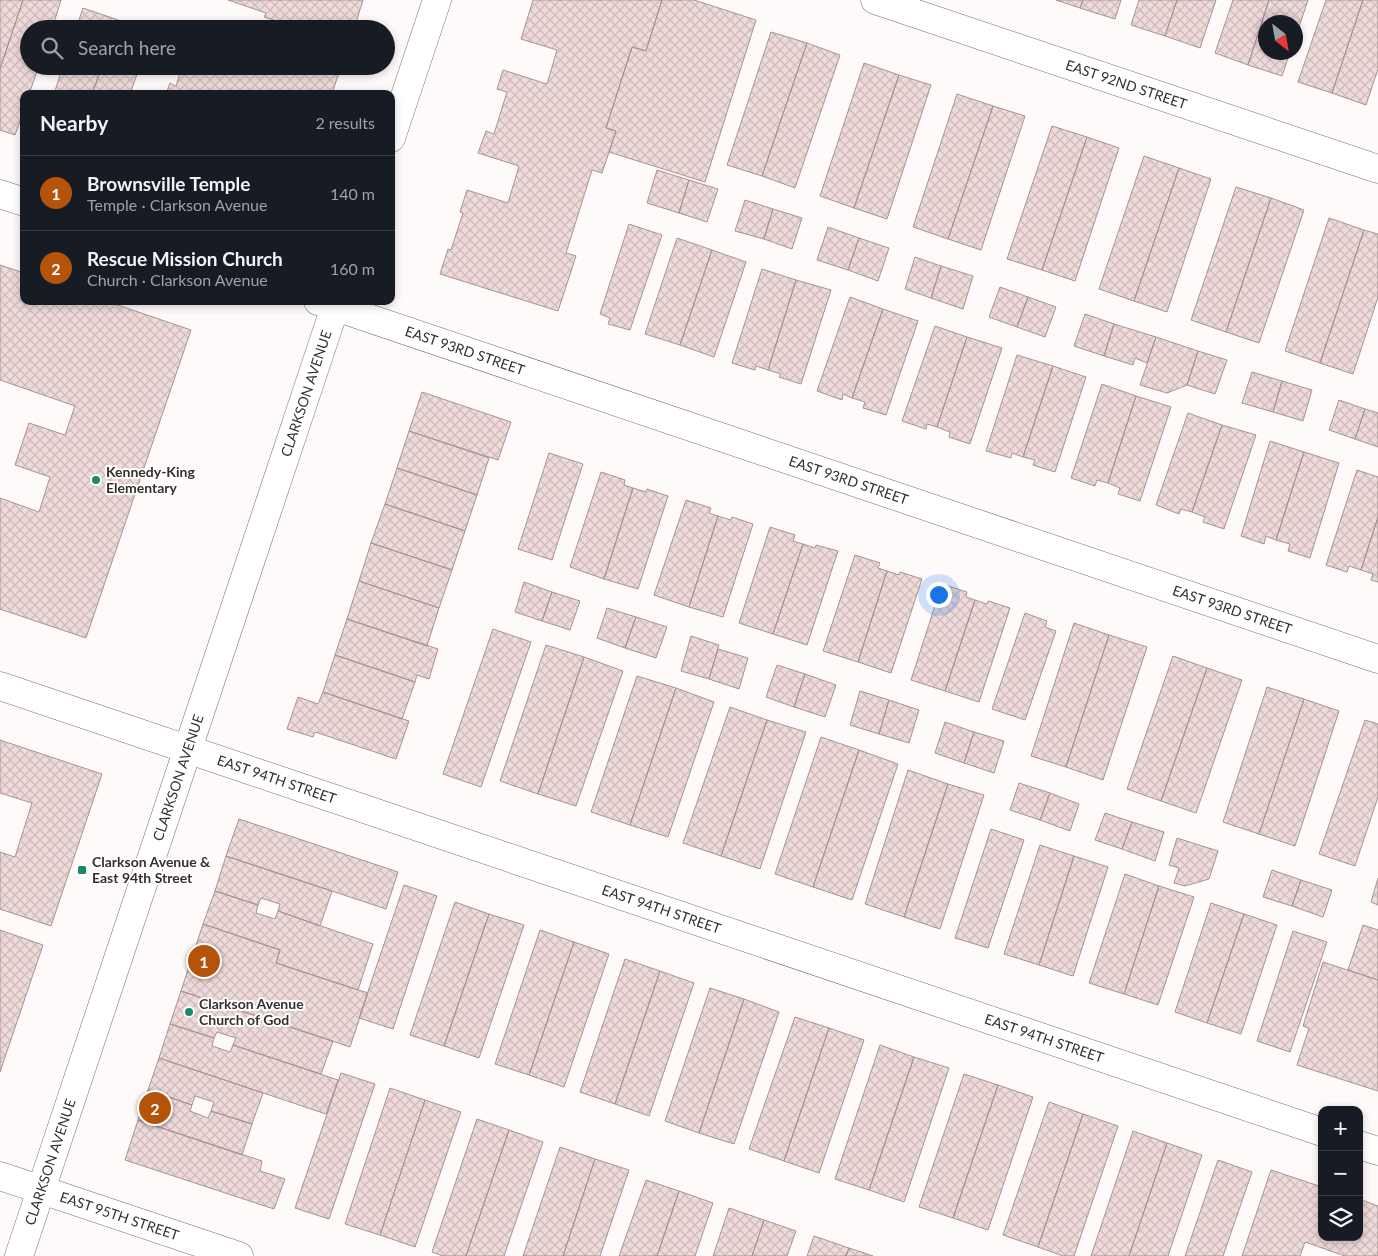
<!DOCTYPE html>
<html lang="en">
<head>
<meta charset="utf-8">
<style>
  :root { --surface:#171b24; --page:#20242c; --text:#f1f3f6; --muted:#9ea1a6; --line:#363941; --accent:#b45309 }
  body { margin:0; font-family:Lato,sans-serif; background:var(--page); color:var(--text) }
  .controls { position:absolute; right:15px; bottom:15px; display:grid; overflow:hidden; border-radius:10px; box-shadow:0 2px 8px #0003 }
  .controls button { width:45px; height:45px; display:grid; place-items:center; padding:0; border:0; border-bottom:1px solid var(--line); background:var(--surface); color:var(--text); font:25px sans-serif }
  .compass { position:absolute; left:1258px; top:15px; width:45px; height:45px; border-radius:50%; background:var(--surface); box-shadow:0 2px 8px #0003; rotate:149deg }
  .you { position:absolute; left:938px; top:594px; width:18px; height:18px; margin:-12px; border:4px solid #fff; border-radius:50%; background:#1a73e8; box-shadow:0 0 0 8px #1a73e833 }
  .badge { display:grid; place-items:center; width:32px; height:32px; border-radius:50%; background:var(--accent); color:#fff; font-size:16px; font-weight:700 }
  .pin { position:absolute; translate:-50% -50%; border:2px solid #fff; box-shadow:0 1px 5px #0006 }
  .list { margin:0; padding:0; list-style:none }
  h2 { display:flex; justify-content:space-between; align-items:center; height:65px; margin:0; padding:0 20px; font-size:21px }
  h2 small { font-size:16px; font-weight:400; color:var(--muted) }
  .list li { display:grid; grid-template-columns:32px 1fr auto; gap:15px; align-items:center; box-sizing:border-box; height:75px; padding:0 20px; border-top:1px solid var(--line) }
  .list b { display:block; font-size:19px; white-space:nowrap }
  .list p { margin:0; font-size:16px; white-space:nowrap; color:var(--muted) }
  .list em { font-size:16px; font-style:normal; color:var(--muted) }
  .icon { flex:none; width:28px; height:28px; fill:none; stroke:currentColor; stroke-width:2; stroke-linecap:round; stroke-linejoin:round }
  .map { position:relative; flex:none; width:1378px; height:1256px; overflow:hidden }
  .search { position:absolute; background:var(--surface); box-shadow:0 2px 8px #0003; left:20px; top:20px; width:375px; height:55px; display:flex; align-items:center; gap:12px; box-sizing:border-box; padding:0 18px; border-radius:28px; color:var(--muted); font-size:19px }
  .panel { position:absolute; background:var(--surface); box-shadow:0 2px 8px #0003; left:20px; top:90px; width:375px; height:215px; border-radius:10px }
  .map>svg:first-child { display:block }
  .building { fill:url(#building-cross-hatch); stroke:#a79393 }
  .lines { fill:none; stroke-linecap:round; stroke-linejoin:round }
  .minor-casing { stroke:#7d6a6a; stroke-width:29 }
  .minor { stroke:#fff; stroke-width:28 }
  .poi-dot { fill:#188969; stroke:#fff; stroke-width:2 }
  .labels { text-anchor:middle; stroke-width:4; stroke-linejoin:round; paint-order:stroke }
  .street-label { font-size:14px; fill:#372e2e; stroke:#fff }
  .poi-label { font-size:14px; font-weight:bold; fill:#372e2e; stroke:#fff; text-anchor:start }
</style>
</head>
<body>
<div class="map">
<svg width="1378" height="1256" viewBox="0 0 1378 1256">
  <defs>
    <pattern id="building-cross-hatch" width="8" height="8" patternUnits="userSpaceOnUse" patternTransform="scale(1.25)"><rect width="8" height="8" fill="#efd9d9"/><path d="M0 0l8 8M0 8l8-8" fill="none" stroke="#cebbbb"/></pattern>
  </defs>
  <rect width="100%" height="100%" fill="#fffafa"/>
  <path class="building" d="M0,0H23L0,69Z
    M23,0H61L52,29H29V66H39L29,94H24V111L15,135L0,130V69Z
    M228,0H363L354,29H285L286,24L264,17L266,13Z
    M533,0H662L646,51L632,47L606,128L616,131L602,173L592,170L566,253L576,256L558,311L440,274L448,249L451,250L463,213L460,212L467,190L508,203L519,166L478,153L486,131L494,134L507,92L497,89L503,70L547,84L557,50L521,39Z
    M662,0H694L756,20L705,182L609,152L616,131L606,128L632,47L646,51Z
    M1056,0H1083L1080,8Z
    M1083,0H1121L1115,19L1080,8Z
    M1139,0H1177L1165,36L1131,25Z
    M1177,0H1216L1200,48L1165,36Z
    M1233,0H1269L1248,65L1215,53Z
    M1269,0H1308L1296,36V22H1266V52H1290L1282,76L1248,65Z
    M1326,0H1363L1332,93L1298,82Z
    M1363,0H1378V69L1366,105L1332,93Z
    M83,8L118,20L114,29H76Z
    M118,20L145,29H114Z
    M771,32L807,43L762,176L727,165Z
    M807,43L840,55L795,188L762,176Z
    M864,63L899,75L854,208L820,196Z
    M63,66H102L92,94H54Z
    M102,66H140L130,94H92Z
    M174,66L296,67L341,66L332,94H166L170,83L176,86L180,73Z
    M899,75L931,85L887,219L854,208Z
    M957,94L993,106L948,239L913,227Z
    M993,106L1025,116L981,250L948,239Z
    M1052,126L1087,137L1042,270L1007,259Z
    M1087,137L1119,148L1075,281L1042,270Z
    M1144,156L1179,168L1134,301L1099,289Z
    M1179,168L1211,179L1167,312L1134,301Z
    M657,170L689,180L679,213L647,203Z
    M689,180L718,189L707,222L679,213Z
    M1236,187L1271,198L1226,332L1191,320Z
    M1271,198L1304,210L1259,343L1226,332Z
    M745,200L773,209L764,239L735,231Z
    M773,209L802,218L792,249L764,239Z
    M1329,218L1364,230L1320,363L1285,351Z
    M629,224L662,235L630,330L608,324L610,318L600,314Z
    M828,227L859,238L848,270L817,260Z
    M1364,230L1378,234V297L1353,374L1320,363Z
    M677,238L712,250L680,345L645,334Z
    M859,238L889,248L878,281L848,270Z
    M712,250L746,262L714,357L680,345Z
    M915,257L941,266L931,298L905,289Z
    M0,265L24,273V301H106L191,330L86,638L0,609V498L39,512L50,477L15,465L29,423L65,435L75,406L0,380Z
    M941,266L973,276L963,309L931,298Z
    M762,269L796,280L768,370L756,366L755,370L732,363Z
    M796,280L831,290L801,384L779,377L781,374L768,370Z
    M1000,287L1028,297L1017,327L989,317Z
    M850,297L883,309L852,398L843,394L842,400L817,391Z
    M1028,297L1056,307L1045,337L1017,327Z
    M883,309L918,321L886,415L863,408L865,402L852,398Z
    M1085,314L1114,324L1104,356L1074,346Z
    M1114,324L1156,337L1147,363L1135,358L1133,365L1104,356Z
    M935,326L967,337L937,427L927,424L926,429L902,421Z
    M967,337L1002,348L970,444L949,437L950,432L937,427Z
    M1156,337L1198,351L1187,385L1167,393L1140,385Z
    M1198,351L1227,360L1215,394L1187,385Z
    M1017,355L1053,366L1023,457L1012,453L1011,458L986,451Z
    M1053,366L1086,377L1055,472L1033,465L1035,460L1023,457Z
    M1252,372L1282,381L1273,412L1242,403Z
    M1282,381L1312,390L1303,421L1273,412Z
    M1102,384L1136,396L1108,483L1097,480L1095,486L1071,478Z
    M422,392L511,422L498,460L409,431Z
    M1136,396L1171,407L1140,501L1118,494L1120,488L1108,483Z
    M1339,400L1365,409L1355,439L1329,430Z
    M1365,409L1378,413V447L1355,439Z
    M1188,413L1222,425L1192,512L1181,509L1179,514L1156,505Z
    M1222,425L1256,435L1224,529L1203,522L1205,517L1192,512Z
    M409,431L489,458L477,495L397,468Z
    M1270,441L1304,452L1276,540L1266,536L1264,544L1241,536Z
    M1304,452L1339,463L1310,558L1288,551L1290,544L1276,540Z
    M549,453L583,464L552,560L518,549Z
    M397,468L477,495L465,531L385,504Z
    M1357,470L1378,477V517L1361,570L1349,566L1347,572L1326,565Z
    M601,472L625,480L624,485L633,488L604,579L570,567Z
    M633,488L646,492L647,489L668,496L638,589L604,579Z
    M686,500L711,508L709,513L718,516L689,607L654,595Z
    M385,504L465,531L452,570L371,543Z
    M718,516L731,520L732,517L753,524L723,617L689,607Z
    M1378,517V582L1371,580L1373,574L1361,570Z
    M770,527L795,535L793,541L803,544L773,634L739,623Z
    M371,543L452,570L439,608L359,581Z
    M803,544L815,548L816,545L838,551L807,645L773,634Z
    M855,555L880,563L878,568L887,571L858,662L823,651Z
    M887,571L899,575L900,572L922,579L891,673L858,662Z
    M359,581L439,608L427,646L347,619Z
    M524,582L552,592L542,621L515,612Z
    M942,584L967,592L966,597L975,600L945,691L911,680Z
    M552,592L580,601L570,630L542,621Z
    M975,600L987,604L988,601L1010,608L979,702L945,691Z
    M607,608L636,617L625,648L597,638Z
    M1025,613L1047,621L1045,627L1056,631L1025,720L992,709Z
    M636,617L667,627L656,658L625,648Z
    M347,619L438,649L429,679L417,675L415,682L335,655Z
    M1074,623L1109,635L1066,767L1031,756Z
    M493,629L531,642L481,787L443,774Z
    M1109,635L1147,647L1103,780L1066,767Z
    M691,636L719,645L709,679L681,671Z
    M546,645L584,657L538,794L500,781Z
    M718,649L748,658L739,689L709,679Z
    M335,655L415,682L402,719L323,692Z
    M1173,656L1207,668L1161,801L1127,789Z
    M584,657L623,671L576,806L538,794Z
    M777,665L805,674L794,707L766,697Z
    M1207,668L1242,680L1196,813L1161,801Z
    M805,674L836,685L825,717L794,707Z
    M637,676L676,688L630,825L591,812Z
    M1267,687L1304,699L1259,834L1223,822Z
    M676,688L714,702L668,837L630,825Z
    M860,691L889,700L879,734L850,725Z
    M323,692L409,721L396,759L315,732L313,737L287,729L298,697L318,704Z
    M1304,699L1339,711L1295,846L1259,834Z
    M889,700L919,710L909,743L879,734Z
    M730,707L767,720L721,856L683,843Z
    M767,720L806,732L760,869L721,856Z
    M1365,720L1378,724V797L1355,866L1319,854Z
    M945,722L974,732L964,763L935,753Z
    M974,732L1004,741L994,773L964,763Z
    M821,737L859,750L813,887L775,874Z
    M0,740L102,774L51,926L0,909V852L15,857L32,803L0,793Z
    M859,750L898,764L852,900L813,887Z
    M908,770L948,784L904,917L865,904Z
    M1019,783L1050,793L1040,820L1010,810Z
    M948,784L984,795L940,929L904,917Z
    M1050,793L1079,804L1070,831L1040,820Z
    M1105,813L1132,822L1122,849L1095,840Z
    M239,819L398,872L386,909L226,856Z
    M1132,822L1164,832L1155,861L1122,849Z
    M991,829L1024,840L988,948L955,938Z
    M1177,838L1218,851L1209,879L1185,886L1174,883L1179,868L1169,865Z
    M1040,845L1074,856L1039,965L1004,954Z
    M226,856L332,891L320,926L278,911L280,904L261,898L258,905L215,891Z
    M1074,856L1108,867L1073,976L1039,965Z
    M1272,870L1301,880L1292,906L1263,897Z
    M1125,874L1159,886L1124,994L1089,983Z
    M1378,878V905L1371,902Z
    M1301,880L1332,890L1323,917L1292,906Z
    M404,885L437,896L393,1029L359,1018Z
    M1159,886L1194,897L1158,1005L1124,994Z
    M215,891L258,905L256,913L275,919L278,911L373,944L358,990L276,963L280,950L203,924Z
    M455,902L489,914L444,1046L410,1035Z
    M1211,903L1244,914L1207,1023L1175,1012Z
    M489,914L524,925L479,1058L444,1046Z
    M1244,914L1277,925L1241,1034L1207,1023Z
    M203,924L280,950L276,963L368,993L350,1047L181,991Z
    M1363,925L1378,930V980L1348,970Z
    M0,930L43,945L0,1072Z
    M540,930L574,942L529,1075L495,1064Z
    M1293,931L1327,942L1290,1052L1257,1041Z
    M574,942L609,954L564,1087L529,1075Z
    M625,959L660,971L615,1104L580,1092Z
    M1323,962L1378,980V1091L1297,1065L1309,1028L1303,1026Z
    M660,971L694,983L649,1116L615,1104Z
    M710,988L744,999L699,1133L665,1121Z
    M181,991L333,1041L321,1074L233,1045L236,1038L217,1032L214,1038L170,1024Z
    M744,999L779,1012L734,1144L699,1133Z
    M795,1017L829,1028L784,1161L749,1149Z
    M170,1024L214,1038L212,1046L230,1052L233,1045L338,1080L326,1114L159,1058Z
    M829,1028L864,1040L819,1173L784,1161Z
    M880,1045L914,1057L869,1190L835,1179Z
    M914,1057L949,1068L904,1202L869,1190Z
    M159,1058L263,1093L252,1124L211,1111L214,1102L195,1096L192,1105L148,1090Z
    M341,1073L375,1084L329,1219L295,1208Z
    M964,1074L998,1085L953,1218L919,1207Z
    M998,1085L1033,1097L988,1230L953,1218Z
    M390,1088L425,1100L380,1235L345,1224Z
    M148,1090L192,1105L190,1111L208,1118L211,1111L252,1124L242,1155L138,1120Z
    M425,1100L461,1112L415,1247L380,1235Z
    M1049,1102L1083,1114L1038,1247L1003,1235Z
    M1083,1114L1118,1126L1074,1256H1063L1038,1247Z
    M477,1119L509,1130L466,1256H443L432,1252Z
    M138,1120L262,1161L260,1171L285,1179L274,1209L125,1160Z
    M509,1130L543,1142L504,1256H466Z
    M1133,1131L1167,1143L1129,1256H1091Z
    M1167,1143L1202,1155L1168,1256H1129Z
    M560,1147L595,1159L563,1256H523Z
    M595,1159L629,1170L600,1256H563Z
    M1218,1160L1252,1172L1223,1256H1185Z
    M1271,1170L1322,1187V1237H1359V1199L1378,1206V1256H1345L1305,1242L1300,1256H1242Z
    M646,1180L679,1191L657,1256H619Z
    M679,1191L713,1203L695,1256H657Z
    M729,1208L764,1220L752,1256H713Z
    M764,1220L796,1231L787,1256H752Z
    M814,1236L849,1248L846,1256H807Z
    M849,1248L873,1256H846Z"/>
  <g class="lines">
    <g class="minor-casing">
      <g id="minor">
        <path id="s1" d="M875,0L1378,169"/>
        <path d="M391,138L437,0"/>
        <path d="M0,194L24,202"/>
        <path id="s2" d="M318,301L1378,659"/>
        <path id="s3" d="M0,686L1322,1132"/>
        <path d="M1359,1145L1378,1151"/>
        <path id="s4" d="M0,1176L239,1256"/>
        <path id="s5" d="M19,1256L337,301"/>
      </g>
    </g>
    <use href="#minor" class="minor"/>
  </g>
  <g class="poi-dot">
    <circle cx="96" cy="480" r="5"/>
    <rect x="77" y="865" width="10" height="10" rx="2.5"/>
    <circle cx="189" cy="1012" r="5"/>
  </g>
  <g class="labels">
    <g class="street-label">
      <text dy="5" stroke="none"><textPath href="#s1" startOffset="265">EAST 92ND STREET</textPath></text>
      <text dy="5" stroke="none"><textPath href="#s2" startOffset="155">EAST 93RD STREET</textPath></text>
      <text dy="5" stroke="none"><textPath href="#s5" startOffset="909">CLARKSON AVENUE</textPath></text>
      <text dy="5" stroke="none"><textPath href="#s2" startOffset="560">EAST 93RD STREET</textPath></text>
      <text dy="5" stroke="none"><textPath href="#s2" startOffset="965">EAST 93RD STREET</textPath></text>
      <text dy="5" stroke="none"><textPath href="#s5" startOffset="504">CLARKSON AVENUE</textPath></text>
      <text dy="5" stroke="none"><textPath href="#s3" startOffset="292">EAST 94TH STREET</textPath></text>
      <text dy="5" stroke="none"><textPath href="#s3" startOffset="698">EAST 94TH STREET</textPath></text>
      <text dy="5" stroke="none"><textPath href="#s3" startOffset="1102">EAST 94TH STREET</textPath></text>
      <text dy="5" stroke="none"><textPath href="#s5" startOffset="99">CLARKSON AVENUE</textPath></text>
      <text dy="5" stroke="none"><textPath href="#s4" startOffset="126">EAST 95TH STREET</textPath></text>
    </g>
    <g class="poi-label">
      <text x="106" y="477">Kennedy-King<tspan x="106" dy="16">Elementary</tspan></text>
      <text x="92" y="867">Clarkson Avenue &amp;<tspan x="92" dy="16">East 94th Street</tspan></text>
      <text x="199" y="1009">Clarkson Avenue<tspan x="199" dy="16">Church of God</tspan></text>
    </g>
  </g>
</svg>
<div class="controls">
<button>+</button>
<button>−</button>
<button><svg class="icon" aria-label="layers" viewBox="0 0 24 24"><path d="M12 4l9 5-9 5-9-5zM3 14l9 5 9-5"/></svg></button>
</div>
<svg class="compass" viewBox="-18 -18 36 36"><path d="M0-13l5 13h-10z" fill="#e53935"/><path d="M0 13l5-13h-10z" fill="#9ea1a6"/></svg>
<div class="you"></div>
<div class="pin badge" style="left:204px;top:961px">1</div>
<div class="pin badge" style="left:155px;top:1108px">2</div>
<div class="search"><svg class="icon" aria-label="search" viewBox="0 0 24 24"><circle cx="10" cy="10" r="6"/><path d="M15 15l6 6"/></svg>Search here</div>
<section class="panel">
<h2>Nearby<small>2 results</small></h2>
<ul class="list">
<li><span class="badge">1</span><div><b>Brownsville Temple</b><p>Temple · Clarkson Avenue</p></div><em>140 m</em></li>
<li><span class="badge">2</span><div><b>Rescue Mission Church</b><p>Church · Clarkson Avenue</p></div><em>160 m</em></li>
</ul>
</section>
</div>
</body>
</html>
